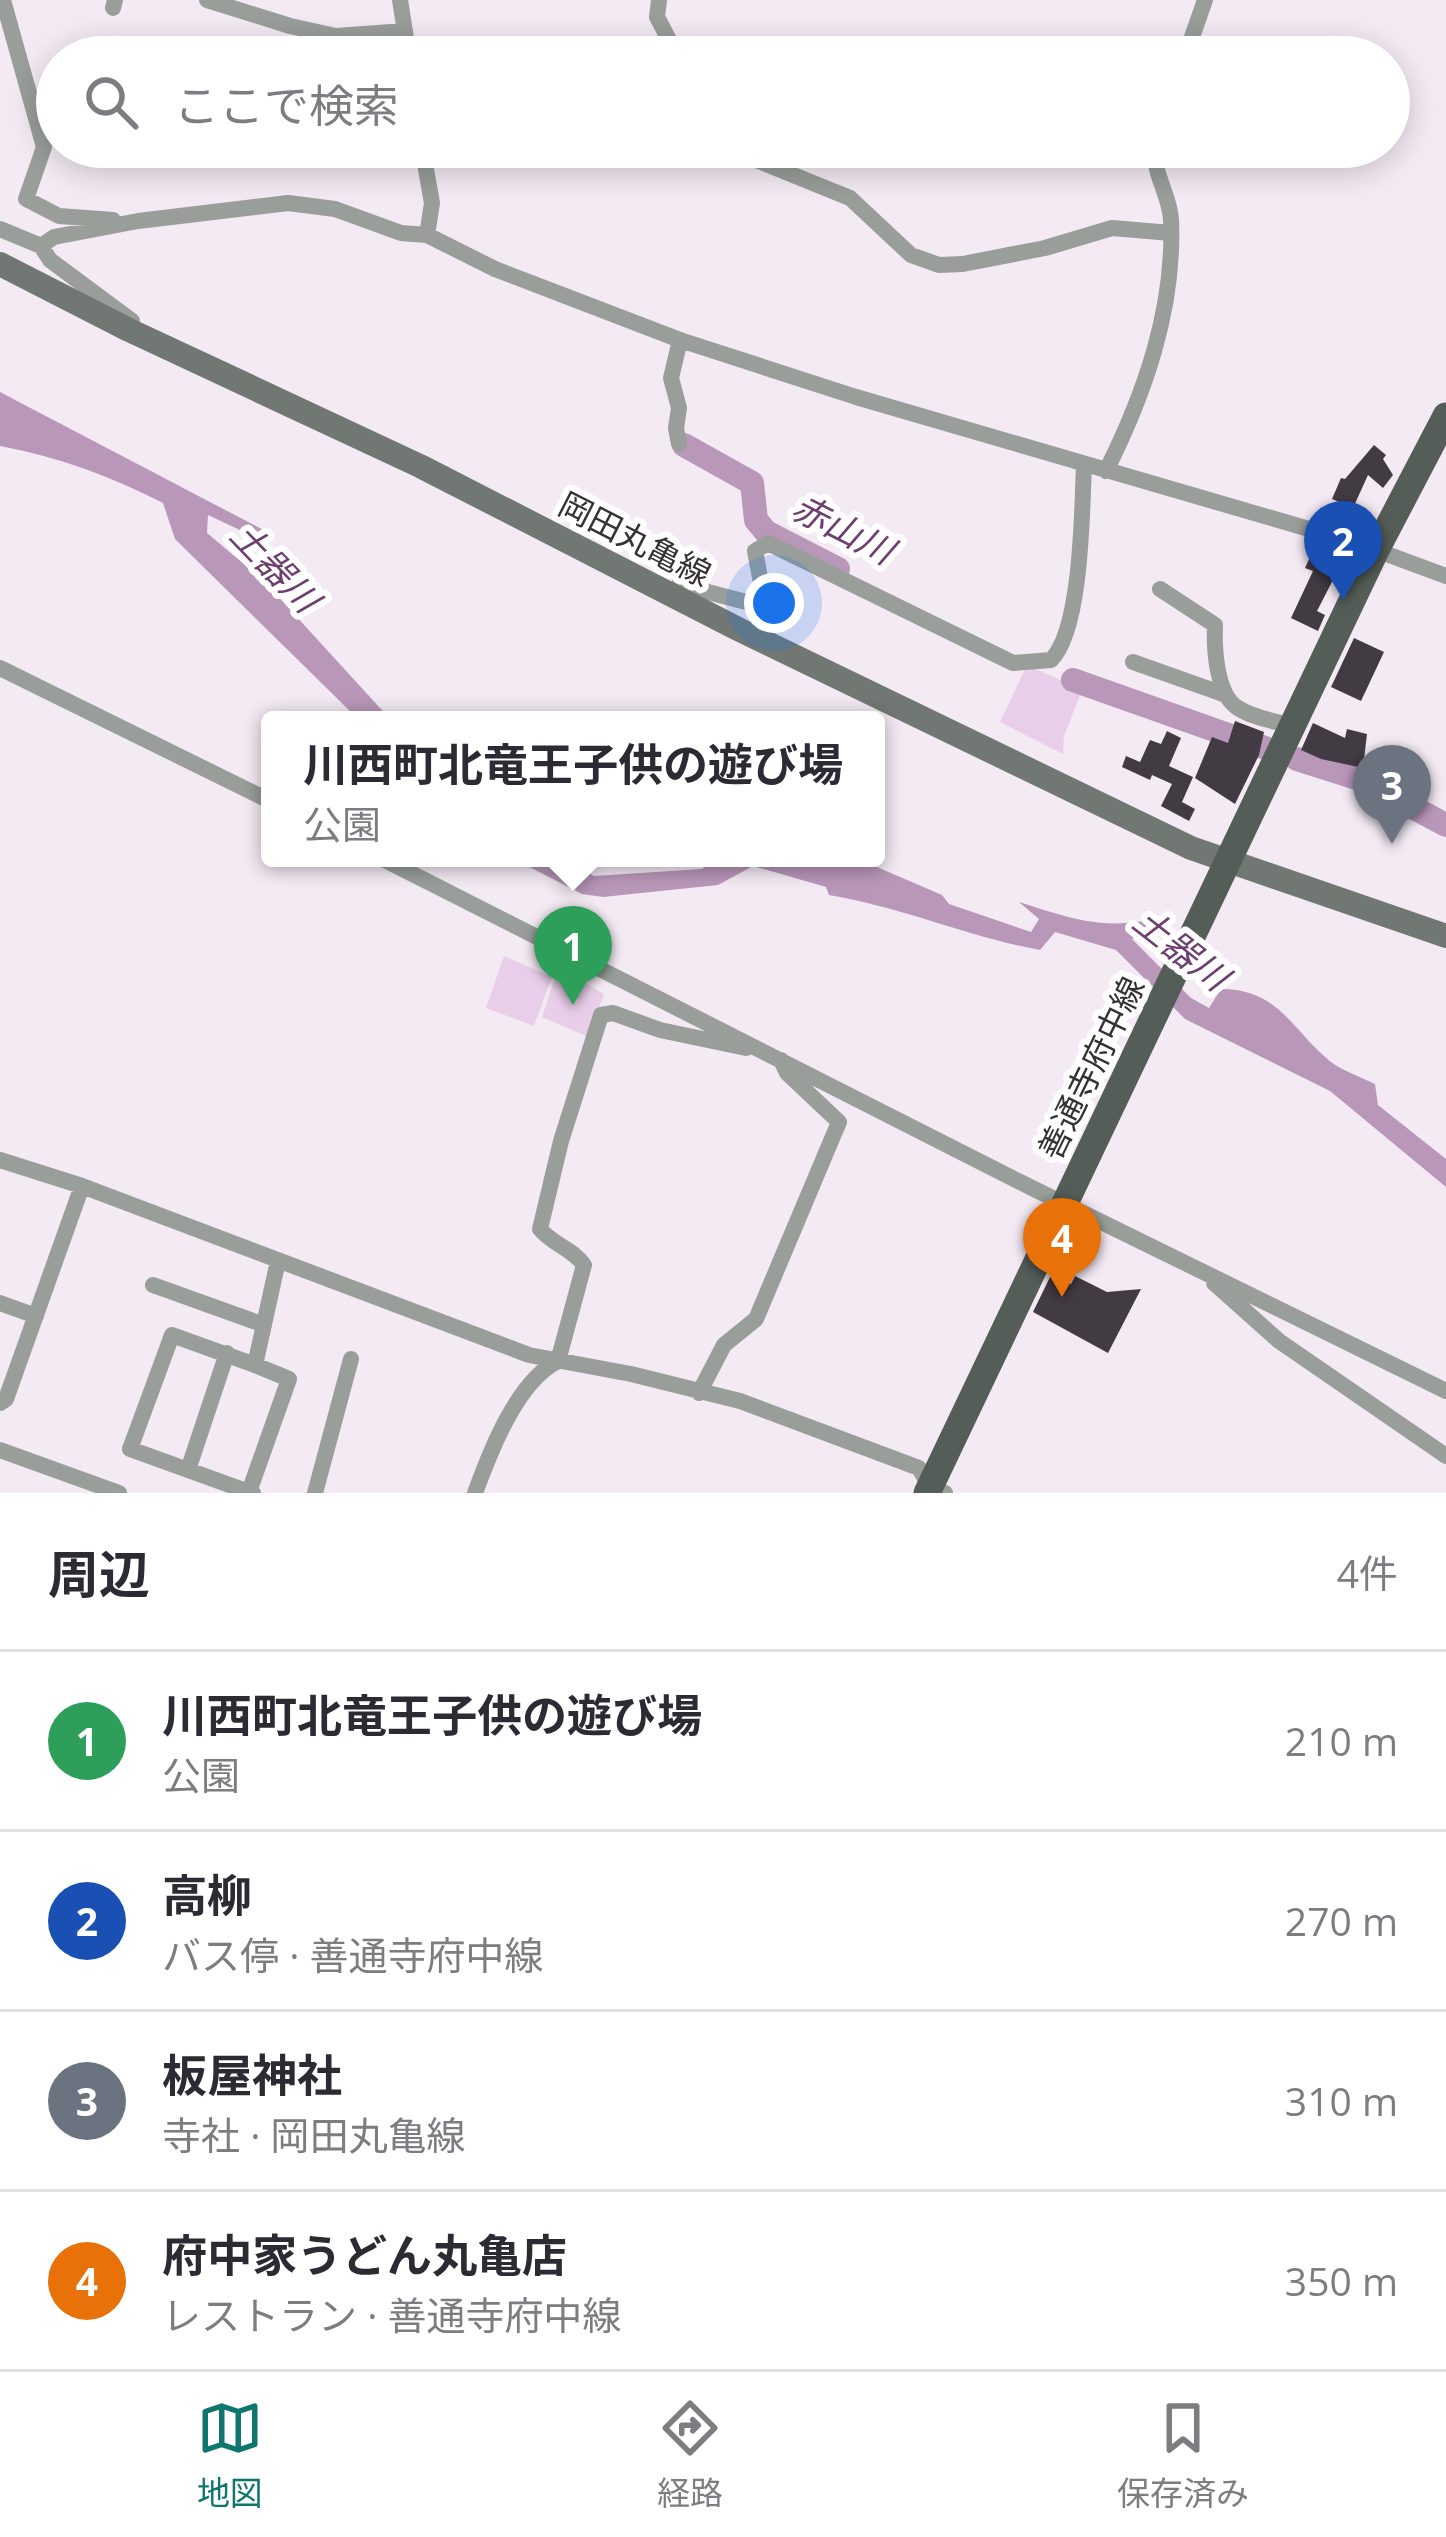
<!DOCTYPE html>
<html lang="ja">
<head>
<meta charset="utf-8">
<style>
  :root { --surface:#fff; --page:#f7f7f7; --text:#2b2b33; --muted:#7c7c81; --line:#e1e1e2; --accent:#0f766e }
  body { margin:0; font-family:"Open Sans","Noto Sans JP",sans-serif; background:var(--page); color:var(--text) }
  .you { position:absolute; left:774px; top:603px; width:42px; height:42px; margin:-30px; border:9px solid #fff; border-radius:50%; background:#1a73e8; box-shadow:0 0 0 18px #1a73e833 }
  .badge { display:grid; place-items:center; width:78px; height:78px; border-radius:50%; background:var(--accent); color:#fff; font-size:39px; font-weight:700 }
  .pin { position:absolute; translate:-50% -99px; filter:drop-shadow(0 3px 6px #0008) }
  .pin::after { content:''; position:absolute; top:63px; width:42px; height:36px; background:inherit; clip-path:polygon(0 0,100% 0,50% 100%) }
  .popup { position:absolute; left:261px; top:711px; width:624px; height:156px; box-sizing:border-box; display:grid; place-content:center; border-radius:12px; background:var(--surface); filter:drop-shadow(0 3px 9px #0005); font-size:39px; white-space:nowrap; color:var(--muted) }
  .popup b { font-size:45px; color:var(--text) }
  .popup::after { content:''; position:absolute; left:50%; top:100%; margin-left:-24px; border:24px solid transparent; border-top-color:var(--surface) }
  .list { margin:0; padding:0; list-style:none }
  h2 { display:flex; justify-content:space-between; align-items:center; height:156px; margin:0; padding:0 48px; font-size:51px }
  h2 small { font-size:39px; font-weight:400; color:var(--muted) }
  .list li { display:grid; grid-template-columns:78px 1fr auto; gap:36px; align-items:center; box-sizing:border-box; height:180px; padding:0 48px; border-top:3px solid var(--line) }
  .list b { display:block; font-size:45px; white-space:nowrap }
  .list p { margin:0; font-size:39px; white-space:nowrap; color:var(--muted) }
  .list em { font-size:39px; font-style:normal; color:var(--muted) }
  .icon { flex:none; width:66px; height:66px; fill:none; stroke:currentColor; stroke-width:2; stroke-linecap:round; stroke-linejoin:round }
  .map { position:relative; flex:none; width:1446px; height:1493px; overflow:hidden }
  .search { position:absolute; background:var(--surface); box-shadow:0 6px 30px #0003; left:36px; right:36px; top:36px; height:132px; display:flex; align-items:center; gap:30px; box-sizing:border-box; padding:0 42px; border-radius:66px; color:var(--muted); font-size:45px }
  .sheet { height:876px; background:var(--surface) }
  nav { display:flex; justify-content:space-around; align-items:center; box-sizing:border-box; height:168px; border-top:3px solid var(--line); background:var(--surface); font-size:33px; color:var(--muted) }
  nav a { display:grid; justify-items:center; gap:6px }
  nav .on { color:var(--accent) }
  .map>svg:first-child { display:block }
  .green { fill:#e9cee9 }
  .water { fill:#b997b9 }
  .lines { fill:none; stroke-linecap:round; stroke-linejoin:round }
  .river { stroke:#b997b9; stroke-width:24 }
  .building { fill:#433b43 }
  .minor { stroke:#999e9a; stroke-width:16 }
  .secondary { stroke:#717873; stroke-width:24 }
  .primary { stroke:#545d57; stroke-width:27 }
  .labels { text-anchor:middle; stroke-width:12; stroke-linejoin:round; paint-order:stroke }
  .street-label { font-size:33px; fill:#353135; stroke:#fff }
  .water-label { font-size:36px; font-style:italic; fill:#6d3f6e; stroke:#fff }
</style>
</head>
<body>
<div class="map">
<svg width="1446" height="1493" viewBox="0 0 1446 1493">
  <rect width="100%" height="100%" fill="#f4eaf4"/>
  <path class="green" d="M1027,665L1082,690L1064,736L1063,754L1000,722Z
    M504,956L552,977L534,1026L486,1008Z
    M558,968L604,994L588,1037L542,1017Z"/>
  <path class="water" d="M0,392L273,535L244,532L208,515L207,533L263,580L391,720L356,717L175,539L163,503C110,476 59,457 0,446Z
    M512,858H562L594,876L702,869L715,858H856L942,895L949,904L1031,932L1039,919L1019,902C1081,922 1110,932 1174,914L1132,939L1191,998L1209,1008L1221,989C1280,989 1292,1031 1331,1062C1343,1071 1361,1077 1375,1084L1378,1105L1446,1159V1187L1330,1091L1185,1019L1116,950L1055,932L1040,950C968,937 902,907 829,895L826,887L753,866L718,885L603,897L582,894Z"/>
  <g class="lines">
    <path class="river" d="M684,445L752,483L756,520L766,532L838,569
      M1073,680L1271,750
      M1297,759L1360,779L1446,825"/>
  </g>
  <path class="building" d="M1374,445L1386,455L1383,459L1393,475L1383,488L1368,475L1353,508L1332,499L1341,478L1345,479Z
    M1316,544L1334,549L1332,553L1349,560L1340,581L1334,578L1317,611L1325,615L1318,631L1291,618L1313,571L1305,568Z
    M1354,638L1384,652L1361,701L1331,687Z
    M1235,721L1264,732L1259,755L1235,804L1195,778L1212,737L1228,743Z
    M1313,723L1345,738L1347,729L1367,734L1363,768L1321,759L1301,750Z
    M1167,731L1181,738L1169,766L1193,777L1182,802L1195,809L1189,821L1161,806L1172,784L1152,775L1150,780L1122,767L1126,756L1140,762L1150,740L1161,744Z
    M1394,747L1417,762L1401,786L1378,770Z
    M1051,1275L1071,1284L1075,1276L1107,1292L1141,1289L1108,1353L1033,1312Z"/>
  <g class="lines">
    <path class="minor" d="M3,0L44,147L26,199L59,216L113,220
      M207,0L290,26L336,36L405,31
      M400,0L409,57
      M659,0L657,17L678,57
      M113,8L115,0
      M1185,57L1205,0
      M422,147L432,203L427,235
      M724,147L850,198L911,255L939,265L963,264L1045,248L1112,228L1171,233
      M0,229L41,246L54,237L138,221L288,203L335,209L401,233L427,235L495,269L680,340L856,397L1357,543L1446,576
      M41,246L50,260L132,321
      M679,444L676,428L679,408L671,378L680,340
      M1106,471C1145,393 1175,308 1171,219C1169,193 1153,175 1155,147
      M1160,589L1215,625C1214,647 1216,695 1238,708C1253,718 1276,721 1294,727
      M673,595L678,586H685L750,603L758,601L762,588L755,551L768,543L1013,663L1051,660C1082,630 1082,508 1084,464
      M1133,662L1226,695
      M0,668L270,801
      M381,858L1030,1187L1446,1391
      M0,1160L82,1186L529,1355L631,1374L740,1401L919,1468L930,1487L945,1493
      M1214,1283L1279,1341L1446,1456
      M153,1285L264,1325
      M0,1303L36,1316
      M699,1393L724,1345L756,1319L839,1122L787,1073L781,1060
      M0,1403L6,1399L82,1186
      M0,1450L119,1493
      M188,1470L227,1353
      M249,1492L130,1449L172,1335L255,1365
      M253,1493L249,1492L289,1379L255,1365L278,1261
      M315,1493L351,1359
      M475,1493C490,1452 517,1381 558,1361L584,1265C572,1248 553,1245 540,1229L561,1141L601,1015L613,1013L660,1030L746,1048"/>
    <path class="secondary" d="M0,264L129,330L420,466L738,629L1191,848L1446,936"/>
    <path class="primary" d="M927,1493L1376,550L1446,416"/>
  </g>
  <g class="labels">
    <g class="street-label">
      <text transform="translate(635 539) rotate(27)" y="12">岡田丸亀線</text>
      <text transform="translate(1091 1068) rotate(-64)" y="12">善通寺府中線</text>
    </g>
    <g class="water-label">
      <text transform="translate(843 529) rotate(27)" y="13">赤山川</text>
      <text transform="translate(275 567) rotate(46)" y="13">土器川</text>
      <text transform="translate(1181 949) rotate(38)" y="13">土器川</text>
    </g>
  </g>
</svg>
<div class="you"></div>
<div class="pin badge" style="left:573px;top:1005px;background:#2e9e5b">1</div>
<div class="popup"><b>川西町北竜王子供の遊び場</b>公園</div>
<div class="pin badge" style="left:1343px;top:600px;background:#1a4fb4">2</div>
<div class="pin badge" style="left:1392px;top:844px;background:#6b7280">3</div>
<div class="pin badge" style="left:1062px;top:1297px;background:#e8710a">4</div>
<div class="search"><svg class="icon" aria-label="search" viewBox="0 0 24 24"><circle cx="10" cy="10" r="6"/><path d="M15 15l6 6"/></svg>ここで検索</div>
</div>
<section class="sheet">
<h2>周辺<small>4件</small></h2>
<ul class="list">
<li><span class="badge" style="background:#2e9e5b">1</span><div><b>川西町北竜王子供の遊び場</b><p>公園</p></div><em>210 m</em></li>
<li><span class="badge" style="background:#1a4fb4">2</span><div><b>高柳</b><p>バス停 · 善通寺府中線</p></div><em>270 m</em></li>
<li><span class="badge" style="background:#6b7280">3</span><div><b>板屋神社</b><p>寺社 · 岡田丸亀線</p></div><em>310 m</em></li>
<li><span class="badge" style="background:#e8710a">4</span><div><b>府中家うどん丸亀店</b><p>レストラン · 善通寺府中線</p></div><em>350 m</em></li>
</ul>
</section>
<nav>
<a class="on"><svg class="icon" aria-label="map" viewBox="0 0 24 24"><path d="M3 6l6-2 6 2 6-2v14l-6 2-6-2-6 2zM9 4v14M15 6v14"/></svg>地図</a>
<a><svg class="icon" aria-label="directions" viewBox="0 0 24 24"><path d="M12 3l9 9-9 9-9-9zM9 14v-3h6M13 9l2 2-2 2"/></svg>経路</a>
<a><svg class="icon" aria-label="saved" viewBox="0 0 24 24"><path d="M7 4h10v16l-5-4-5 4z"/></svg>保存済み</a>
</nav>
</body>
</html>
